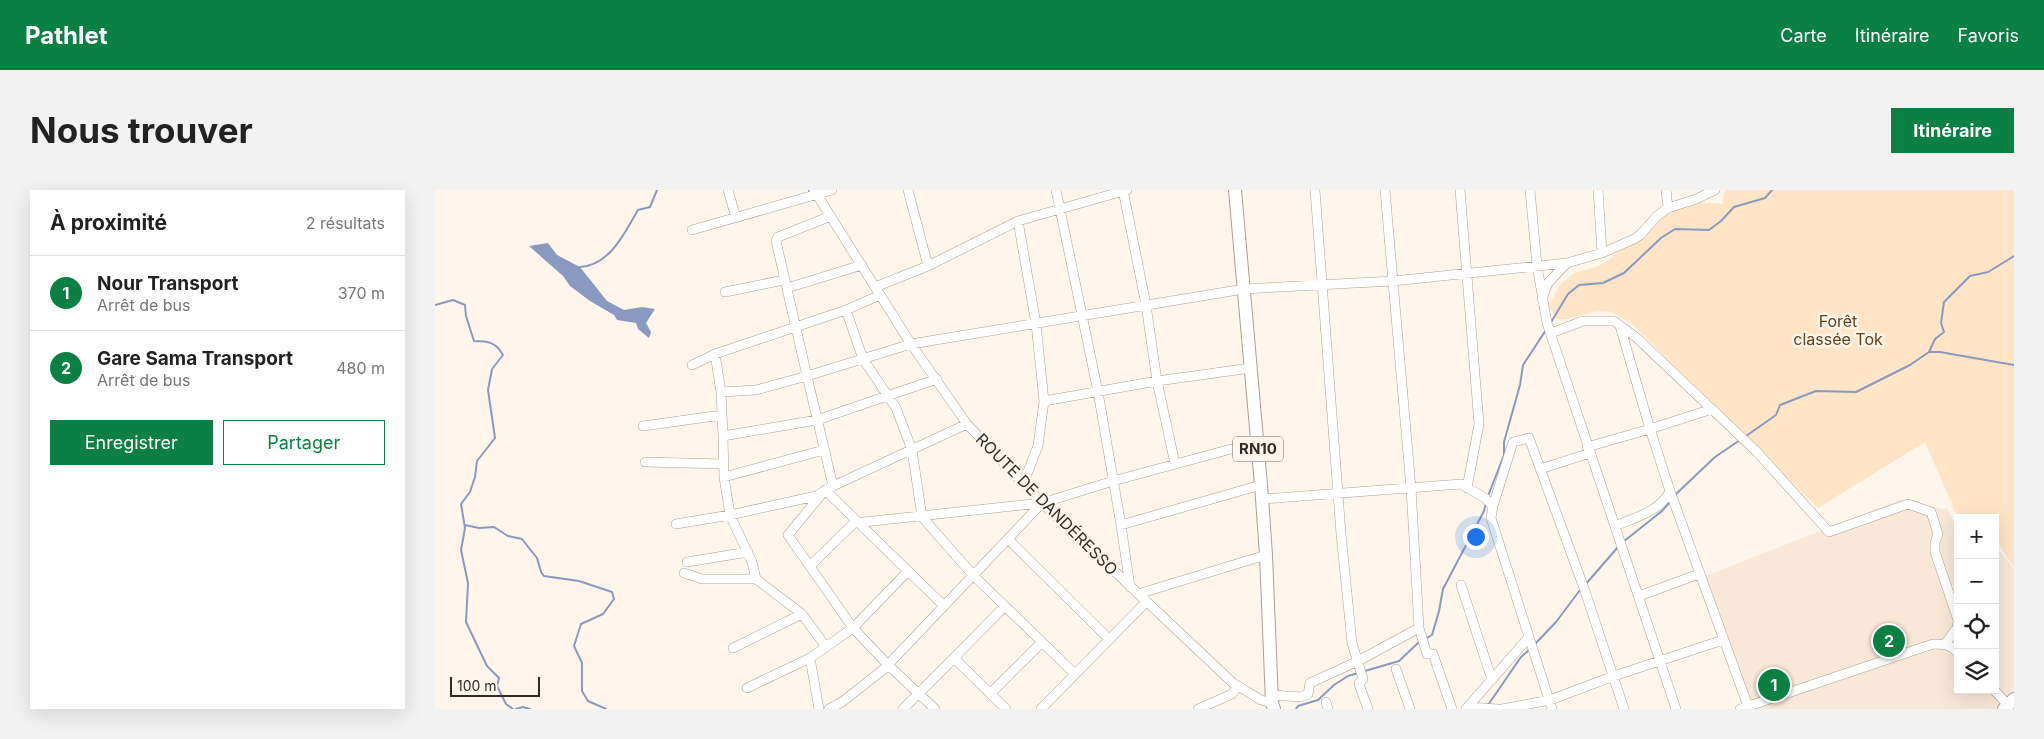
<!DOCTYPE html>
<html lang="fr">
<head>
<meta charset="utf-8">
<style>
  :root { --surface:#fff; --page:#f2f2f2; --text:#222; --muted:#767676; --line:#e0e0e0; --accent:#0b8043 }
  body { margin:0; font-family:Inter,sans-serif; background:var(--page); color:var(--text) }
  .controls { position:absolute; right:15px; bottom:15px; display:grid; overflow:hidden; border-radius:0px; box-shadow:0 5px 20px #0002 }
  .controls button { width:45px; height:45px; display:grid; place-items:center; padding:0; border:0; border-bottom:1px solid var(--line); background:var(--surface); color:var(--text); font:25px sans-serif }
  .scale { position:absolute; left:15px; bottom:12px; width:90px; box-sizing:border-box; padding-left:5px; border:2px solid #302c27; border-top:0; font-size:14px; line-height:18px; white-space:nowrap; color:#302c27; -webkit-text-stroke:4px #fff6eb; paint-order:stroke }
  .you { position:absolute; left:1040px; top:346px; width:18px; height:18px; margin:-12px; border:4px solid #fff; border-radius:50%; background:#1a73e8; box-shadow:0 0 0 8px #1a73e833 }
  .badge { display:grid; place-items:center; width:32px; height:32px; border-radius:50%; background:var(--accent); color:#fff; font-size:16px; font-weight:700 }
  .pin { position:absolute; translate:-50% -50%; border:2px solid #fff; box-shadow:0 1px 5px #0006 }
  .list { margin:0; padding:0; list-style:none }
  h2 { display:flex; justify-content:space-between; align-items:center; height:65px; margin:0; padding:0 20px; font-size:21px }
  h2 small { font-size:16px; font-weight:400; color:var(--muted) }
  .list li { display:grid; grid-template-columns:32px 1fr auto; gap:15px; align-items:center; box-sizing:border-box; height:75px; padding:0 20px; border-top:1px solid var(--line) }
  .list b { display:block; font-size:19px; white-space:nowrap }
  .list p { margin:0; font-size:16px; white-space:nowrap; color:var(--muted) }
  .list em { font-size:16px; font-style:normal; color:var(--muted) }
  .actions { display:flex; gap:10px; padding:15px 20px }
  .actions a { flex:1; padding:11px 0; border:1px solid var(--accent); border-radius:0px; text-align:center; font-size:18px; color:var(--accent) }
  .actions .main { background:var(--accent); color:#fff }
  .icon { flex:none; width:28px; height:28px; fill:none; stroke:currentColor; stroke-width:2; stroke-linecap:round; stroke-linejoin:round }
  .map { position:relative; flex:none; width:1579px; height:519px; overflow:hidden; border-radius:0px }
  header { display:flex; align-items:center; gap:30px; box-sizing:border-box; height:70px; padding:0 25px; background:var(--accent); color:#fff }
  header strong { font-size:24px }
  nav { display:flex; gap:28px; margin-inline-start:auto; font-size:18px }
  .intro { display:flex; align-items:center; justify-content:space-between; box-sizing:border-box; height:120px; padding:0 30px }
  h1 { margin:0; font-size:35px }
  .button { padding:12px 22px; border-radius:0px; background:var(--accent); color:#fff; font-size:18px; font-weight:700 }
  main { display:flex; gap:30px; padding:0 30px }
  aside { flex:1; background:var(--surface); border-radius:0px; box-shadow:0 5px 20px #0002 }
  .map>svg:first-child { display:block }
  .built { fill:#f8e8d5 }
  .green { fill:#ffe4c6 }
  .water { fill:#899ac2 }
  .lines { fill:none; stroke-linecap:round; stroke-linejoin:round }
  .stream { stroke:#899ac2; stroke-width:2 }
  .minor-casing { stroke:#aaa094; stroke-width:10 }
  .highway-casing { stroke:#aaa094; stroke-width:14 }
  .minor { stroke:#fff; stroke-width:9 }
  .highway { stroke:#fff; stroke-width:12 }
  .labels { text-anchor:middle; stroke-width:5; stroke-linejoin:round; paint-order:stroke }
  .shield { fill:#fff6eb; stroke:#6e6962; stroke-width:1 }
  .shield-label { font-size:15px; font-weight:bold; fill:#302c27 }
  .park-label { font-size:16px; fill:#624216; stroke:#fff6eb }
  .street-label { font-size:16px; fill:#302c27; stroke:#fff6eb }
</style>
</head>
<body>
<header>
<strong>Pathlet</strong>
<nav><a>Carte</a><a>Itinéraire</a><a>Favoris</a></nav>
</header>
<div class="intro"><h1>Nous trouver</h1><a class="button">Itinéraire</a></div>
<main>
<aside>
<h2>À proximité<small>2 résultats</small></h2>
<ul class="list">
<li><span class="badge">1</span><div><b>Nour Transport</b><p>Arrêt de bus</p></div><em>370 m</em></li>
<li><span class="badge">2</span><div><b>Gare Sama Transport</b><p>Arrêt de bus</p></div><em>480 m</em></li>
</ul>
<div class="actions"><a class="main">Enregistrer</a><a>Partager</a></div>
</aside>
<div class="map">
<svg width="1579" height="519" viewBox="0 0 1579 519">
  <rect width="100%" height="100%" fill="#fff6eb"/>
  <path class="built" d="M1467,309L1507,319L1512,318L1523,340V500H1560V350L1563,359L1579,379V519H1316L1268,387Z"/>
  <path class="green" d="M1291,0H1579V376C1565,359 1560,350 1560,328H1523L1490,252L1383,318L1196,133C1189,130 1181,123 1174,122C1156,118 1140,131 1122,129L1114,116L1124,96L1139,83L1161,77L1174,70L1185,59L1213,44L1229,25L1259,12L1288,14L1289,3Z"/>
  <path class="water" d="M113,53L122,65L145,77L172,111L189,120L207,117L220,119L211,133L216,142L214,148L203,139L201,133L182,130L179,125L155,111L135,96L128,86L94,56Z"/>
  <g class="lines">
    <path class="stream" d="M374,0V1
      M145,77C175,75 189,44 203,20L215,17L222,0
      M0,115L18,110L30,115L31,126L39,151C53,151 61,152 68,165L57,179L53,200L60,248L42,271L40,287L35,302L26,314L30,338L26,360L33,393L31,432L52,476L64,488L62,496L71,514L78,519
      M1115,134L1133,104L1144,95L1168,93L1189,83L1226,48L1240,39L1274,40L1286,31L1299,17L1330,8L1337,0
      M1494,162L1500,149L1509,142L1506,133L1509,112L1535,86L1553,82L1579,66
      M1311,246L1341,225L1345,215L1381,201L1421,202L1475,175L1494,162H1505L1579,175
      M1240,305L1280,267L1305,250
      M1053,306L1069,265V252L1085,195L1088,175L1111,140
      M30,335L44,338L59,337L73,346L87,349L102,368L106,382L109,386L144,391L177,402L179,409L168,424L146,434L139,456L147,473V501L153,511L171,519
      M1188,352L1227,321L1236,311
      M1150,395L1183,357
      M990,449L997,445L1004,421L1008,399L1049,321L1051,313
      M1100,454L1121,432L1145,400
      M930,481L964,471L985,451
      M1053,515L1086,467L1095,459
      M81,519L88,517L95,519
      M861,519L863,516L883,510L899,495L913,486L923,483"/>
    <g class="minor-casing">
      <path id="minor" d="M293,0L301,28
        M379,0L476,154L532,234L607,313L798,493L826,510L837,513
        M473,0L493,76
        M621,0L663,202L686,335L695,397
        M688,0L711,115L722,191L740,274
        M880,0L906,344L917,453L928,489L924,493L925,497L933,519
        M1025,0L1044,234L1032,298
        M1095,0L1102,76L1112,133L1241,519
        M1163,0L1167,63
        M1231,0L1233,18
        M396,26L343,47L341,51L372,186L476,154L809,99L958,91L1132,73L1167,63L1199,49L1205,45L1222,26L1233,18L1261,9L1280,0
        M583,31L601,134L609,211L603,256L588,294
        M257,40L397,0
        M440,97L493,76L583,31L692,0
        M352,98L427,75
        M290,102L349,90
        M445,105L411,120L428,169L461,218L477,260L487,327L538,385L640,484
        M1107,109L1113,93L1132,73
        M1116,143L1148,131H1179L1202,148L1322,262L1394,342L1473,314L1496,322L1503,344L1500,353V362L1523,430
        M257,175L280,164
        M286,202L280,164L411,120
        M609,211L722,191L816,178
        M208,236L287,225
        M288,246L286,202L321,200L372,186L398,296
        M1152,257L1215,239L1277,219
        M210,272L289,274
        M1105,279L1155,263
        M289,287L389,260
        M1235,301L1314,519
        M827,309L1026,294L1050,308L1058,316L1056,328L1117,519
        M607,313L678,291L822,252
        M1058,316L1078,252L1094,248L1150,401L1189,519
        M241,334L295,325L381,306L398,296L532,234
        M686,335L826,295
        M1180,336C1199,328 1226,321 1235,301L1215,239L1185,136
        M573,349L674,449
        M252,372L313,362
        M375,376L419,333L607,313L449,479L407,512L394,519
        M249,383L267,389H321
        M1026,395L1057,490
        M703,404L831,365
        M1204,406L1264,384
        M570,416L519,468L571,519
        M984,438L992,464H998L1017,519
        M1510,454L1522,438L1523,432
        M391,457L367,424L321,389L317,372L295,325L289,287L288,246L382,230L502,189
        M298,458L367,424
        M375,468L384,519
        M961,479L975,519
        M312,498L375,468L418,438L473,381
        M1559,500L1573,515
        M556,503L607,452
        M837,505L866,507L873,504L875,493L923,471L984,438L976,298L950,0
        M891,512L893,519
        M1033,517L1063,519
        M468,519L519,468
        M500,519L453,475L418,438L353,345L390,300L509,416
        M606,519L711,412
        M763,519L797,504L803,496
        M1031,519L1094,447
        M1067,519L1115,510L1179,486L1288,450
        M1305,519L1498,454C1509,454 1515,454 1523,463"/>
    </g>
    <g class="highway-casing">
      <path id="highway" d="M800,0L826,295L831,365L837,513L839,519
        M1569,519L1579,509"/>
    </g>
    <use href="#minor" class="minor"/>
    <use href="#highway" class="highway"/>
  </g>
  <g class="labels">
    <rect class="shield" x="798" y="246.5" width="50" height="25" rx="4"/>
    <g class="shield-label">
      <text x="823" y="264">RN10</text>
    </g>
    <g class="park-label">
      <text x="1403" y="137">Forêt<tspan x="1403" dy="18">classée Tok</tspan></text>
    </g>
    <g class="street-label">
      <text transform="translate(612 314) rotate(45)" y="6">ROUTE DE DANDÉRESSO</text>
    </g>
  </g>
</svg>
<div class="controls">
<button>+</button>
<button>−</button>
<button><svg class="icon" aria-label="locate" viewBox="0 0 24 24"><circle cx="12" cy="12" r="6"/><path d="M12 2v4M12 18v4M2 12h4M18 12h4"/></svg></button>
<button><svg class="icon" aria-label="layers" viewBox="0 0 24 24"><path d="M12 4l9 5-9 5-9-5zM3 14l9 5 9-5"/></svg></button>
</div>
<div class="scale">100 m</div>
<div class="you"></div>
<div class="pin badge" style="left:1339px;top:495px">1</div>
<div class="pin badge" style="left:1454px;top:451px">2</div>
</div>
</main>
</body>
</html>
